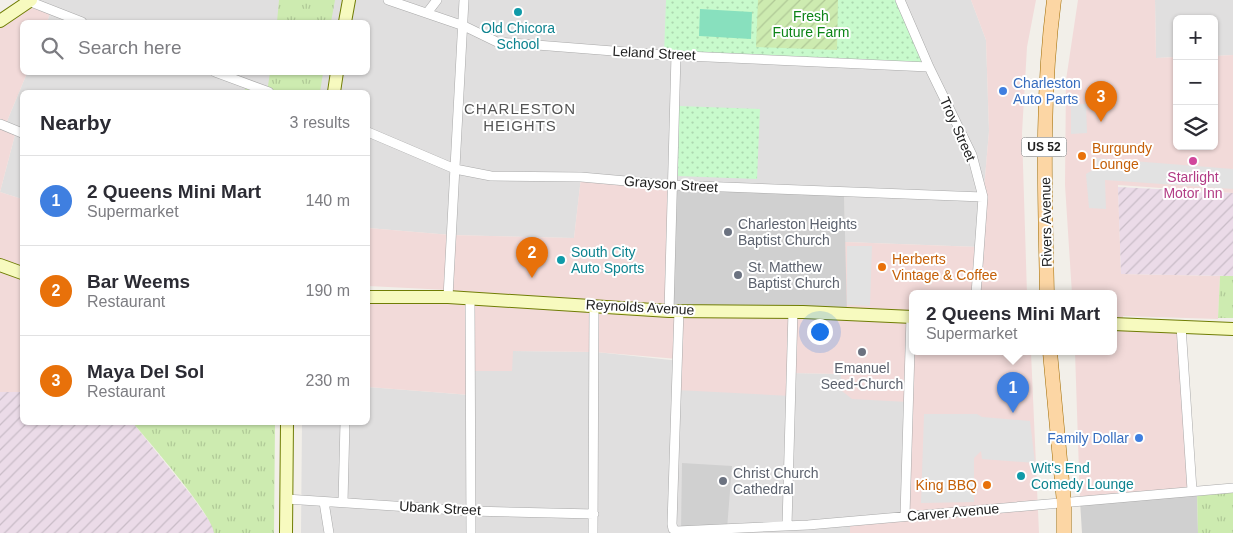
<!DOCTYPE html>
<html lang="en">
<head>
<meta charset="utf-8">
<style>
  :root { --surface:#fff; --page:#f2f2f3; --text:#2b2b33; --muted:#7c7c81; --line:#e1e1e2; --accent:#1a73e8 }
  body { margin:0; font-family:Helvetica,sans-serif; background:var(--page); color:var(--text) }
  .controls { position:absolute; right:15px; top:15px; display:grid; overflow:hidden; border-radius:8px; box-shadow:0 1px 4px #0004 }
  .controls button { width:45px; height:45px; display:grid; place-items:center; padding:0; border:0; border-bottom:1px solid var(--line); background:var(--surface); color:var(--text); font:25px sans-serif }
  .you { position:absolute; left:819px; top:331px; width:18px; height:18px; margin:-12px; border:4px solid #fff; border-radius:50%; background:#1a73e8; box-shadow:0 0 0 8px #1a73e833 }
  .badge { display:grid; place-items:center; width:32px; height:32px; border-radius:50%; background:var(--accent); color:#fff; font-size:16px; font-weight:700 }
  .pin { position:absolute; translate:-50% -41px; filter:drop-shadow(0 1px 2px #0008) }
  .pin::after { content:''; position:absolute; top:26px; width:18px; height:15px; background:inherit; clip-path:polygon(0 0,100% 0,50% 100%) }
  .popup { position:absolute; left:909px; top:290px; width:208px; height:65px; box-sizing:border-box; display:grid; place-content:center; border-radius:8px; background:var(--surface); filter:drop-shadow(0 1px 4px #0005); font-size:16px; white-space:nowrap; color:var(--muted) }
  .popup b { font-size:19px; color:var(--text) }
  .popup::after { content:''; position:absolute; left:50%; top:100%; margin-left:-10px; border:10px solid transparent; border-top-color:var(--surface) }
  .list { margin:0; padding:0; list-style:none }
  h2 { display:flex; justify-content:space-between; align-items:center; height:65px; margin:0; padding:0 20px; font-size:21px }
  h2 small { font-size:16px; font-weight:400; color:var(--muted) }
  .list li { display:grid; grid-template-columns:32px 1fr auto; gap:15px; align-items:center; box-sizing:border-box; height:90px; padding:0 20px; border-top:1px solid var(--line) }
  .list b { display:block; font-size:19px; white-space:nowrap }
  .list p { margin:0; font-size:16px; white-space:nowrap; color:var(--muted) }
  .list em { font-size:16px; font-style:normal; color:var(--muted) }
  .icon { flex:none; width:28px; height:28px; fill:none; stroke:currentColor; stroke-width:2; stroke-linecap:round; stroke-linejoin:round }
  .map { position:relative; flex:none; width:1233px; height:533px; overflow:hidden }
  .search { position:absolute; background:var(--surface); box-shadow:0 1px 4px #0004; left:20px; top:20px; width:350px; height:55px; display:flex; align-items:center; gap:12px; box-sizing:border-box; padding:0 18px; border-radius:8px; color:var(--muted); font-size:19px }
  .panel { position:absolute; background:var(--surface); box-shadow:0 1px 4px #0004; left:20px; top:90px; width:350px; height:335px; border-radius:8px }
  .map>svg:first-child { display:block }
  .residential { fill:#e0dfdf }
  .commercial { fill:#f2dad9 }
  .industrial { fill:url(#industrial-furrows) }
  .religious { fill:#d0d0d0 }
  .grass { fill:url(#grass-tufts) }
  .park { fill:url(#park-dots) }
  .garden { fill:url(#garden-furrows) }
  .pitch { fill:#88e0be }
  .parking { fill:#e2e2e2 }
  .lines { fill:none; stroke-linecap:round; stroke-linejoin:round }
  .street-casing { stroke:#a9a9a9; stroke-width:10 }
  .secondary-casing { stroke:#707d05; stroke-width:14 }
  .primary-casing { stroke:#a06b00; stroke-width:15 }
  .street { stroke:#fff; stroke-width:9 }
  .secondary { stroke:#f7fabf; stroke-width:12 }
  .primary { stroke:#fcd6a4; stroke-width:14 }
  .culture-dot { fill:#0f9aa8; stroke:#fff; stroke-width:2 }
  .shop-dot { fill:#3f7fe0; stroke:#fff; stroke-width:2 }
  .food-dot { fill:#e8710a; stroke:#fff; stroke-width:2 }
  .hotel-dot { fill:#d1479c; stroke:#fff; stroke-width:2 }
  .worship-dot { fill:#6b7280; stroke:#fff; stroke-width:2 }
  .labels { text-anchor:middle; stroke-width:4; stroke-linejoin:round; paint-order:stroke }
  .shield { fill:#fff; stroke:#646464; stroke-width:1 }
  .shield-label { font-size:12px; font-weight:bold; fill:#222 }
  .park-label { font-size:14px; fill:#0c8416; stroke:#fff }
  .culture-label { font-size:14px; fill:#0d838f; stroke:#fff; text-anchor:start }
  .street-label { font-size:14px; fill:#222; stroke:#fff }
  .shop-label { font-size:14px; fill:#366cbe; stroke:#fff; text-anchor:start }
  .food-label { font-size:14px; fill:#c56008; stroke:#fff; text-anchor:start }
  .hotel-label { font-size:14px; fill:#b23c85; stroke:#fff }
  .worship-label { font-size:14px; fill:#5b616d; stroke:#fff; text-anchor:start }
  .neighbourhood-label { font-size:15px; letter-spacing:1px; fill:#555; stroke:#fff }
</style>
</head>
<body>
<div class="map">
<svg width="1233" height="533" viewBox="0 0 1233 533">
  <defs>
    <pattern id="industrial-furrows" width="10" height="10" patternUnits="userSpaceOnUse" patternTransform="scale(1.25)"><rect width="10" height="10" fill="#ebdbe8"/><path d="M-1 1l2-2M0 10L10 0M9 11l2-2" fill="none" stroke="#c9bcc7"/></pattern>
    <pattern id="grass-tufts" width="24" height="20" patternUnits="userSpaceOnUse" patternTransform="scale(1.25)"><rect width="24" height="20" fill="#cdebb0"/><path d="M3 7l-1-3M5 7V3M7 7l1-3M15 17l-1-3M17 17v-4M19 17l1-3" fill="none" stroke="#b0c997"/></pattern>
    <pattern id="park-dots" width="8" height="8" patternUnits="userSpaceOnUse" patternTransform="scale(1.25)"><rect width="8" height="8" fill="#c8facc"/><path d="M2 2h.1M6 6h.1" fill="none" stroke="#acd6af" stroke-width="1.8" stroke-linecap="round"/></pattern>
    <pattern id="garden-furrows" width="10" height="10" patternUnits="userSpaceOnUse" patternTransform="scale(1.25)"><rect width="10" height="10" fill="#cdebb0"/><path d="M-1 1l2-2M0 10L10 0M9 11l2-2" fill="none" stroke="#b0c997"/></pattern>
  </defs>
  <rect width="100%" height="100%" fill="#f2efe9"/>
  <path class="residential" d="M25,0H971L986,40L989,131L979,247L845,242L844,192L581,178L574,238L451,235L368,228V92H22V199L0,192L16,131L5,126L27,73L368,72V22H47L51,11Z
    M1155,0H1233V55L1214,56V19H1177V57L1156,58Z
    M513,351L596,352L791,373L842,374L908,402L905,515L850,521V533H301L302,423L368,422V387L470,395V371Z"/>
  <path class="commercial" d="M971,0H1036L1027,47L1022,133L1027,294H913V352H1031L1039,533H850V521L905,515L908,402L852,399L842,391L841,374L792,373L791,396L677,390L678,359L595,352L513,351L512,371H470L471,395L368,387V297H447L448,290L368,286V228L451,235L574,238L581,177L671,185L846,314L845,242L979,247L989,131L986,40Z
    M1078,0H1155L1156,58L1177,57V146H1214V56L1233,55V193L1118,185L1121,274L1220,276L1218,319L1123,316V324L1181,326L1192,490L1080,501L1075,352H1113V294H1072L1065,185L1066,80Z
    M30,2L51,11L47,22H22V72L27,73L5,126L16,131L0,192V21Z
    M0,192L22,199V392H0Z"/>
  <path class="industrial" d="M1118,187L1233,193V276L1121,274Z
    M0,392H22V422L133,423L191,495L213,526L214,533H0Z"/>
  <path class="religious" d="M671,185L844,192L847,314L669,311Z
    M682,463L732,466L727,529L681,531Z
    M1197,490L1198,533H1082L1080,501Z"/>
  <path class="grass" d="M279,0H335L331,22H277Z
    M270,73H323L320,92H245L246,84L267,92Z
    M1220,276H1233V318H1218Z
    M133,423H275L274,533H214C212,514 149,442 133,423Z
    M1233,488V533H1198L1197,490Z"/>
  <path class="park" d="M666,0H900L928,67L664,55Z
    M679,106L760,109L757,179L678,176Z"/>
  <path class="garden" d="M758,0H838L837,50L756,47Z"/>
  <path class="pitch" d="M700,9L752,12L751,39L699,36Z"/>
  <path class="parking" d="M1071,104H1086L1087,133L1071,134Z
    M1095,158L1233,169V189L1105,180L1106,209L1089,208L1086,174L1096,168Z
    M847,246H872L870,306L847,305Z
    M924,414H977L982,417L1030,421L1035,463L982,459L981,451L974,458V502L921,503Z"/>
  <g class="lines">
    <g class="street-casing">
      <path id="street" d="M26,0L82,22
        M388,0L464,26L497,42L664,55L929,67
        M900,0L929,67L972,155L983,197L976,294
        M427,13L437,0
        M215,72L269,92
        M0,124L22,133
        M368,132L455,169L491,176L581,177L671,185L983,197
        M448,297L464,0
        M470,299L471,533
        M679,310L672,524L673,529L677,531L808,525L1233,488
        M669,311L676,55
        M1181,326L1192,490
        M286,499L471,511L594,514
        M324,502L329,533
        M343,502L345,422
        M905,515L911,317
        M787,525L793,311
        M593,533L594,305"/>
    </g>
    <g class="secondary-casing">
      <path id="secondary" d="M0,21L31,0
        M345,22L349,0
        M334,92L337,72
        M0,265L22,273
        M368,297H448L669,311L803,312L913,317
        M1113,324L1233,329
        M286,533L287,422"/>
    </g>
    <g class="primary-casing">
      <path id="primary" d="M1047,294C1045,194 1041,100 1054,0
        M1050,352L1064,503V533"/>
    </g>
    <use href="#street" class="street"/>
    <use href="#secondary" class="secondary"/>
    <use href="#primary" class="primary"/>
  </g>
  <g class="culture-dot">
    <circle cx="518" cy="12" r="5"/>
    <circle cx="561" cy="260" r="5"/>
    <circle cx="1021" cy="476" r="5"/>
  </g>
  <g class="shop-dot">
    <circle cx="1003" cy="91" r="5"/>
    <circle cx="1139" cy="438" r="5"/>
  </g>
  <g class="food-dot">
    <circle cx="1082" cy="156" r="5"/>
    <circle cx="882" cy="267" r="5"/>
    <circle cx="987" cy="485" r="5"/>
  </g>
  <circle class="hotel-dot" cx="1193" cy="161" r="5"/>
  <g class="worship-dot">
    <circle cx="728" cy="232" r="5"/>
    <circle cx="738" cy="275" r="5"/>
    <circle cx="862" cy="352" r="5"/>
    <circle cx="723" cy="481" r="5"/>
  </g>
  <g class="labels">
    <rect class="shield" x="1021.5" y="137.5" width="45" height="19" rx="4"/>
    <g class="shield-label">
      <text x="1044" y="151">US 52</text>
    </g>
    <g class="park-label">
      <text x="811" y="21">Fresh<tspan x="811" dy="16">Future Farm</tspan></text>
    </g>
    <g class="culture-label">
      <text x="518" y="33" text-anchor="middle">Old Chicora<tspan x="518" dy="16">School</tspan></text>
      <text x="571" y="257">South City<tspan x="571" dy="16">Auto Sports</tspan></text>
      <text x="1031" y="473">Wit's End<tspan x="1031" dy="16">Comedy Lounge</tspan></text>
    </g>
    <g class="street-label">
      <text transform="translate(654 53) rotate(3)" y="5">Leland Street</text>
      <text transform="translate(958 129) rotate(66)" y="5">Troy Street</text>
      <text transform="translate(671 184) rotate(4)" y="5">Grayson Street</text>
      <text transform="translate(1046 222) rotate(-91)" y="5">Rivers Avenue</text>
      <text transform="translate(640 307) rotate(3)" y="5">Reynolds Avenue</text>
      <text transform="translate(440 508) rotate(3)" y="5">Ubank Street</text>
      <text transform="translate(953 512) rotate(-5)" y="5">Carver Avenue</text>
    </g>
    <g class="shop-label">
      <text x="1013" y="88">Charleston<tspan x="1013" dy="16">Auto Parts</tspan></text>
      <text x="1129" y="443" text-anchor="end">Family Dollar</text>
    </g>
    <g class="food-label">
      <text x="1092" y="153">Burgundy<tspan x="1092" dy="16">Lounge</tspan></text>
      <text x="892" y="264">Herberts<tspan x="892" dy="16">Vintage &amp; Coffee</tspan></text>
      <text x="977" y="490" text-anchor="end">King BBQ</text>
    </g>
    <g class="hotel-label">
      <text x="1193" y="182">Starlight<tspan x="1193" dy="16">Motor Inn</tspan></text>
    </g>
    <g class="worship-label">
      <text x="738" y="229">Charleston Heights<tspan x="738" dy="16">Baptist Church</tspan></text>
      <text x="748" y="272">St. Matthew<tspan x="748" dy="16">Baptist Church</tspan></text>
      <text x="862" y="373" text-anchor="middle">Emanuel<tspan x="862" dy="16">Seed-Church</tspan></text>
      <text x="733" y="478">Christ Church<tspan x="733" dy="16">Cathedral</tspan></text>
    </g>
    <g class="neighbourhood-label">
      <text x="520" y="114">CHARLESTON<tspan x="520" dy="17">HEIGHTS</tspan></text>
    </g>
  </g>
</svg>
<div class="controls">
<button>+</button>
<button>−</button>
<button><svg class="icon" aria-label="layers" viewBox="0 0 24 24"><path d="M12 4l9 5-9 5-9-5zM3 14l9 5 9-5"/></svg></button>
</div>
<div class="you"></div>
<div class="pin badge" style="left:1013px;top:413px;background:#3f7fe0">1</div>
<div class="popup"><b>2 Queens Mini Mart</b>Supermarket</div>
<div class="pin badge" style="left:532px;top:278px;background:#e8710a">2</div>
<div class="pin badge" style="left:1101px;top:122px;background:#e8710a">3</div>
<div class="search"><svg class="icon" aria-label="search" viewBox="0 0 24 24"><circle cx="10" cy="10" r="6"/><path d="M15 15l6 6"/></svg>Search here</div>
<section class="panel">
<h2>Nearby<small>3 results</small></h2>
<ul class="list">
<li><span class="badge" style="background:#3f7fe0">1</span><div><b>2 Queens Mini Mart</b><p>Supermarket</p></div><em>140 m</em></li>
<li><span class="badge" style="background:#e8710a">2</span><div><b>Bar Weems</b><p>Restaurant</p></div><em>190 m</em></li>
<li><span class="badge" style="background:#e8710a">3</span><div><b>Maya Del Sol</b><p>Restaurant</p></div><em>230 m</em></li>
</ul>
</section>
</div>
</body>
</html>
